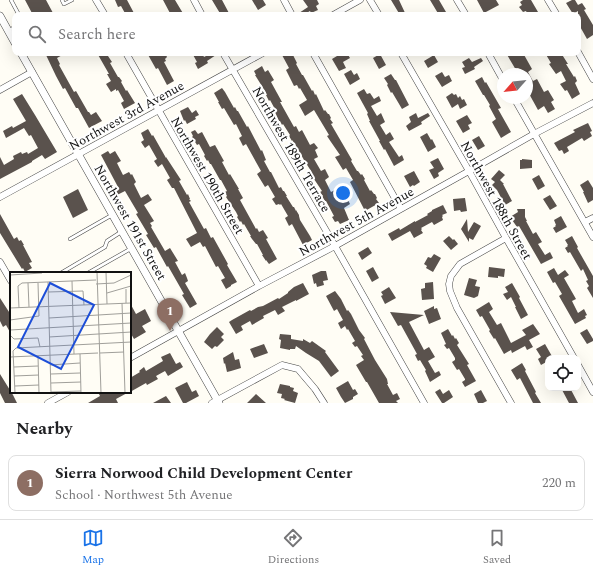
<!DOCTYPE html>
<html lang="en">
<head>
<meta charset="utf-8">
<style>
  :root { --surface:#fff; --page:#f6f6f6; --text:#202124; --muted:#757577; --line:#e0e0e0; --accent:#1a73e8 }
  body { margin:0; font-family:Spectral,serif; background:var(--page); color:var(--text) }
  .controls { position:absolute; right:12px; bottom:12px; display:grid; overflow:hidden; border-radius:8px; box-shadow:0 4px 16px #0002 }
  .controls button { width:36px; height:36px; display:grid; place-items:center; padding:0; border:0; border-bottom:1px solid var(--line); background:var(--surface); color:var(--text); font:20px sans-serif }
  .compass { position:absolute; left:497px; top:68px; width:36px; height:36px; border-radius:50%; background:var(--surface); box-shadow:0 4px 16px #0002; rotate:243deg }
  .you { position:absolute; left:343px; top:193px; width:14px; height:14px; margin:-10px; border:3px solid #fff; border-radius:50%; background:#1a73e8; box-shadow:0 0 0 6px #1a73e833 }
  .badge { display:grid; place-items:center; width:26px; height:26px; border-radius:50%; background:var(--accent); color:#fff; font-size:13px; font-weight:700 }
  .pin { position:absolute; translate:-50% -33px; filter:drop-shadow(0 1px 2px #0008) }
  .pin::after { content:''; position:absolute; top:21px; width:14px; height:12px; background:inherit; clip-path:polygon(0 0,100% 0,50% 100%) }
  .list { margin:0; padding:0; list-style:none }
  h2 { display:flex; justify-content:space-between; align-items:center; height:52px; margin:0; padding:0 16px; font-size:17px }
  h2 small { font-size:13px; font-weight:400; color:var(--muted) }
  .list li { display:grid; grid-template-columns:26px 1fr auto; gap:12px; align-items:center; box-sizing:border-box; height:56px; margin:0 8px 8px; padding:0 8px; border:1px solid var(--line); border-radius:8px }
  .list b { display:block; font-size:15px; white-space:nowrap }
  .list p { margin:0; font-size:13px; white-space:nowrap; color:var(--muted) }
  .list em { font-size:13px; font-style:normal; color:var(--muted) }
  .icon { flex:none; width:22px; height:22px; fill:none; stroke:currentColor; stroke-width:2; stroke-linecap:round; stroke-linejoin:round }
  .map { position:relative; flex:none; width:593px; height:403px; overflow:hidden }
  .search { position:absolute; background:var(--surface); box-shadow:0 4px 16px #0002; left:12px; right:12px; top:12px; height:44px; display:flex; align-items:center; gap:10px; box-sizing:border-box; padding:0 14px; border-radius:8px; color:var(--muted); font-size:15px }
  .sheet { height:116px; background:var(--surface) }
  nav { display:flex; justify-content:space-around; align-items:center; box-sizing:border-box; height:56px; border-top:1px solid var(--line); background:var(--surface); font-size:11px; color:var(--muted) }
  nav a { display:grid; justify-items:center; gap:2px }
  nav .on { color:var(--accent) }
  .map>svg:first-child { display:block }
  .building { fill:#5a524d }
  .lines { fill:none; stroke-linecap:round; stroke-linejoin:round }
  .service-casing { stroke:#444; stroke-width:4 }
  .minor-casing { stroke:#444; stroke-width:7 }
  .tertiary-casing { stroke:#444; stroke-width:8 }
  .service { stroke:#fff; stroke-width:3 }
  .minor { stroke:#fff; stroke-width:6 }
  .tertiary { stroke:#fff; stroke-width:7 }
  .labels { text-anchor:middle; stroke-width:4; stroke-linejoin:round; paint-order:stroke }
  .street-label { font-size:13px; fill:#111; stroke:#fff }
  .inset-road { fill:none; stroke:#a09f9a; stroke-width:1 }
  .view { fill:#1d4ed8; fill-opacity:0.15; stroke:#1d4ed8; stroke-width:2 }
  .inset-edge { fill:none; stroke:#111; stroke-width:2 }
</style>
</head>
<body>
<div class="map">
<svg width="593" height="403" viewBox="0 0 593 403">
  <rect width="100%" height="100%" fill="#fffdf5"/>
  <path class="building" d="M25,0H46L53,13L49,15H33Z
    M115,0H127L135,15H126L121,6L118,7Z
    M163,0H175L184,15H171Z
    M212,0H222L230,15H221Z
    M252,0H263L266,5L258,10Z
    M303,0H317L319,4L316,6L318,10L311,13L310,11L303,15H300L299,13L308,7Z
    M391,0H399L406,15H400Z
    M430,0H439L446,12L441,15H439Z
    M477,0H496L499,5L484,13Z
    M523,0H531L538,12L534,15H528L526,11L523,12L519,7L522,5L520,2Z
    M572,0H575L578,5L582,3L586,9L584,10L593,25V35L587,39L578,23V11L573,14L566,3Z
    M50,53H66L57,58L60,64L59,65L74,92L76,91L88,112H89L91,115L96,112L102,121L89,128L78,108H76L65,88L63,89L56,76L46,55Z
    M97,53H106L112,62L110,63L118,77H119L122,81L121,82L126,91L127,90L135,103L124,109L121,103L124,101L118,90L116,91V89L111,92L106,84L111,81L107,74H109Z
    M147,53H165L167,57L165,59L166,61L164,62L174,81L167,85L158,68L156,69Z
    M192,53H202L204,57L212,53H214L216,55L207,61L208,63L198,69L195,63L197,62Z
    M286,53H292L297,63L296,64L302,75H303L312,91L313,90L315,95L316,94L324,111L325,110L328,114H329L331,118L330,119L333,123L331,124L352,160L351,161L357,171H358L361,175L362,174L365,179L364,180L370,191L371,190L374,194H375L377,198L376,199L379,203L365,211L350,182L353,180L346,168L343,170L335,157L340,155L331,142L327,136L329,135L314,110L305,116L299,105L307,100L300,88L299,89L297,85L294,86L286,70L289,68L282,55Z
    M342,53H347L350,58L343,62L346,68L339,71L332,59Z
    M506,53H523L532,69L528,72L533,81L537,79L544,92L548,90L554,100L551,102L555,109L548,113L544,106L538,110L527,90V74H522L518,68L516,70Z
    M545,53H561L568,64H566L574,77L575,76L577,81L575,83L580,94L572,99L567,90L565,91L560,84L566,81L561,71L556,74L549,64L551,63Z
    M380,54L386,65L379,69L373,58Z
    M434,55L438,62L428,68L424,61Z
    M469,58L472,62L481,58L483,61L474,67L475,69L465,74L462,68L465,67L462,62Z
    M262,66L265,72L268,70L274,80L271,82L282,102H280L294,127L296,126L299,132L302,130L310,145L314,143L318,148L315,150L318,157L314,159L321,171L325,169L329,177L325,180L331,192L335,190L337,194H338L340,196L345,194L350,204L344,208L349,220L340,224L338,221L335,222L332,217L334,216L326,201H325L322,196H323L320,192L322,191L312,176V175L311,171L304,160L295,144L292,140V141L289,136L290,135L283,124L282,125L280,121H279L275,112L276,111L270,100L269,101L266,95H267L265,91L255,75H256L254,71Z
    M351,70L354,75L357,73L360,79L350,85L344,74Z
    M442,72L445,77L449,75L452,81L442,87L435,76Z
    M391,74L395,80H396L409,105L402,109L392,92L391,93L387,85L388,84L384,78Z
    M482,77L485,83L486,82L501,108L498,109L511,132L501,138L492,122L496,119L489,106L490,105L484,95H483L475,81Z
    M222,88L225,92L234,108L235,107L237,111H238L247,127L248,126L261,151L262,150L266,160L264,161L270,172H271L279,188L281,187L283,191H284L287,196H286L293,207H294L296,211V210L299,215V216L300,220L310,236L312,240L303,245L292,224L289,226L285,218L288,216L281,204L280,205L279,204L276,205L272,199L275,197L268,185L265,187L257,174L261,171L246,144L243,146L239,138L242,136L236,124L234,125L224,108L222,109L218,102H219L214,93Z
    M364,89L367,94L370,93L374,99L379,96L381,101L371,106L377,116L381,113L385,122L380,125L386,135L390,132L394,139L389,142L399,157L402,155L404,160L394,166L385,149L384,150L379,141H380L369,121H370L367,114L368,113L357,93Z
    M452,93L454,95L456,94L458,98L460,96L462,100L464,99L467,105L460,109L458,104L452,108L446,97Z
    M22,94L35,115L57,152L45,159L42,155L32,161V162L0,179V157L4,165L14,159L13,156L21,152L22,154L27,152L28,154L38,148L31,135L29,136L24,128L6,138L3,131L12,126L13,128L26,121L13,99Z
    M188,107L192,113L196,110L199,115L195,117L196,119L187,124L185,120L184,121L180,111Z
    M416,113L418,118L428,113L430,116L421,122L422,124L409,131L406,126L411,122L409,117Z
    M467,115L472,123L468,125L470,129L463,133L456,121Z
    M588,123L592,131L590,132L592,136L584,141L582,138L567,147L569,151L564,154L562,150L559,151L554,143L575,132L573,130Z
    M148,129L152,136L153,135L166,158V157L181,180L179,181L187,195L188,194L190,199H189L191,201L189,202L204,229L206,228L211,238L213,237L228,264L227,265L237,282L231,285V286L226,289L221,280L225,278L218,266L216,267L205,246L203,247L200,242L191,247L186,239L197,233L174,188H172L167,180L170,178L162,164L158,167L154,161L157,159L149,145L145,148L141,142L144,140L141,133Z
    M195,130L198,134L202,132L210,147L215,145L224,161L222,162L229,175L230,174L239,189H238L243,198L240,200L256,229L257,228L259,232L263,230L268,238L266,239L277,259L269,264L266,260V261L262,255H263L257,244H256L252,239L250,236H251L244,224L243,225L241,221L240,222L237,217L238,216L236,212L226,197L227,196L225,192L227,191L221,180H220L211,164H210L208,160L207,161L204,156L205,155L199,144L197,145L192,137L193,136L191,132Z
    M427,133L431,140L432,139L436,147L428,152L420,137Z
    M479,136L485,146L478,150L472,140Z
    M108,151L110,154L115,151L121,161L117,163L123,175L129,172L131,175L132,174L136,182L134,184L141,198L148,194L152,200L144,205L154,221L150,223L152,226L151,227L165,251L170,248L178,261L175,262L182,275L185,273L187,278L188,281L185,283L197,304L190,308L182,295L184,294L168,266L167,267L156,247L154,248L146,235L148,234L136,214L138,213L125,191L115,196L112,190L118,187L101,155Z
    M438,158L444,169L438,173L439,176L434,179L429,170L434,168L430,162Z
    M522,159L532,160V168L520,169V160H522Z
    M499,170L505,175L500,180L504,184H503L512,201L505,205L497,190L492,185L495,182L491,179Z
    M414,171L420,182L414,186L413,185L410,187L404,176Z
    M539,175L545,186L538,190L532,179Z
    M588,180L593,188V200L588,203L583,192H584L580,185Z
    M78,189L88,210L73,218L63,197Z
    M550,195L557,206L550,210L543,199Z
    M465,198L467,211L461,212L460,210L454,211L453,199Z
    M443,205L447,213L442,215L443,216L442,217L443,220L434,225L432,222L421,228L422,229L421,230L423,233L414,238L410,231L392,241L388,234L399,228L400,230L415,221V222L428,215L427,214L432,211V210Z
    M517,209H525V217L527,221H526L533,234L536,232L542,242L538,244L545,255L550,252L553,258L541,264L519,226L517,227L510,217L518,212Z
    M0,214L14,239L17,237L19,241L21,240L24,245H23L32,262L29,263L32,268L25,272L23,268L22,269L0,233Z
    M561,216L567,227L556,233L553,228L556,226L555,225H556L554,220Z
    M467,219L468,232L474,222L481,226L473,240L469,238V242L461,229Z
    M449,236L453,240L454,239L458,244L451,250L443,241Z
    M572,236L578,247L577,248L593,276V298L587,288L589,286L586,281L588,280L583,269L581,271L570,252L568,253L565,248L568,246L567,245H568L565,240Z
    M368,247L372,253L362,260L358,253Z
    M434,254L441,258L433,272L426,268L427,266L424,264L428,257L431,258Z
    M373,267L379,278L372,282L366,271Z
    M489,267L505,269L504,277L498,276V278L488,277Z
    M554,268L558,275L565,270L569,275L564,278L576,299L572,301L578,313L584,309L587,315L585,316L586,318L575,324L559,296L562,294L555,282L553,283L547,272Z
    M321,271H326L328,280L323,281L324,285L317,287L316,283L314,284L312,275Z
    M469,278L477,280L475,286L480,287L478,296L474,298L464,295Z
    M433,282L434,299L422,300L421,289L425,288V283Z
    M303,283L309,294L296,301V300L282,307L285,311L278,315L275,310L263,316L264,318L252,325L250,321L241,326L243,330L236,334L229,322L232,320L250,310L251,311L258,307L263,306L278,298L279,299L288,293V292L294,287Z
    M512,283L520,297L519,298L528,315L521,319L515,307H516L511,297L507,300L503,294L508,292L505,287Z
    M389,287L396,298L385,304L381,296L383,295L381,292Z
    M335,291L341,299L347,311L348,310L351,314L359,330L365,338L364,339L375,360L387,379L388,384H387L393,395L397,393L400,399L396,401L398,403H379L367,382H366L356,365L364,360L361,356L363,355L357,346L355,347L352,343L355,341L348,329L347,330L345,326L341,329L338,323L343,320L337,309L334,311L326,296Z
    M0,298L11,315V334L6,325L3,327L0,321Z
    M489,302L493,309L489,312L497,325L501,323L511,343L526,335L522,330L533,324L540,334L529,340L533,347L527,350L525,346L512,353L511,350L504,354L495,338L494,339L489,331L490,330L482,316L480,317L476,310Z
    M130,303L136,314L145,309L151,321L142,326L146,332L134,339L130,332Z
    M434,306V309L437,308L441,319L429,324L424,311Z
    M390,312L424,315L409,322L424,350L429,347L435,357L428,361L435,373L439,371L441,375L430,382L425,371L426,370L420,360L418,361L415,355L417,354L401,325L398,326Z
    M217,327L224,334L221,337L224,340L217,347L215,346L212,349L204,342L210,334Z
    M448,329L452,336L453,335L455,339L456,338L459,343L457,345L469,364L467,365L476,381L465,387L462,382L465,380V379L459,369L457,370L452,362L455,360V358L449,348L447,349L444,345L446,344L441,333Z
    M587,329L593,339V341L587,344L580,333Z
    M280,334L291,335V339L303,341V339L310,343L312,341L326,351L325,352L339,371L331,377L319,361L306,353L296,346L295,349H290V350L280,348L281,340L279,339Z
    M264,344L268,353L254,358L250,349Z
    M545,344L553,358H548V361L541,365L538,359L541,357L536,349Z
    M233,352L235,360L239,359L241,368L231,371L227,372L225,363L224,364L223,358Z
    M170,353L176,364L180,362L183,367L168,376L165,371L156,376L158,379L147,385L146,383L130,392V378L140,372L139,371L144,367L146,371L163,361L161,357Z
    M522,363L526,370L525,371L535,390L536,392L535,393L541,403H533L520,378L517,380L511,370Z
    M0,374L13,395L17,403H5L0,393Z
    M348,381L353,390L355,389L358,394L353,397V399L345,403L341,397L336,388Z
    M187,382L192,392L196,390L199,396L186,403H183L175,388Z
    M280,384L290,386V387L294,388L293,391L298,393L295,403L284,400L285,399L281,398L282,394L277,393Z
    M561,388H570L578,403H569Z
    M440,389L443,394L449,390L453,397L444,403H442L435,392Z
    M481,390L487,401L483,403H478L474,394Z
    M98,392H129L116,399L118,403H88L100,396Z
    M256,394L266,403H247Z
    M166,396L171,403H153Z"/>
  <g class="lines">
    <g class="service-casing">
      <path id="service" d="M11,0L19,15
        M62,0L64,4L72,0
        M8,31L15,27
        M70,239L112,215
        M61,273L105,247L107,241L121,232
        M88,273L132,248"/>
    </g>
    <g class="minor-casing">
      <path id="minor" d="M96,0L105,15
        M194,0L202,15
        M284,0L292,15
        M370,0L379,15
        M457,0L466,15
        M548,0L557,15
        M333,15L360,0
        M578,52L593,79
        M126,53L259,286
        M223,53L335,246L424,403
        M313,53L401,209
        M401,53L469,171L506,238L574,358
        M488,53L503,80
        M0,90L32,72
        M514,98L593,237
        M0,197L263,53
        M585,222L593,218
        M506,238L460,264L451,276L449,284L450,291L457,308L511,403
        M0,262L11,281
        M130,358L259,286L335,246L401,209L469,171L534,134L593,103
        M578,365L593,392
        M48,403L68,392
        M212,403L282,365L298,369L315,389L324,403"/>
    </g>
    <g class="tertiary-casing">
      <path id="tertiary" d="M0,16L15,43
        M21,53L219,403"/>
    </g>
    <use href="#service" class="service"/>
    <use href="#minor" class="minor"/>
    <use href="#tertiary" class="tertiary"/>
  </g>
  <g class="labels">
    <g class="street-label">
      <text transform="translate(126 115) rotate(-29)" y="5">Northwest 3rd Avenue</text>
      <text transform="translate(292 149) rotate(60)" y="5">Northwest 189th Terrace</text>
      <text transform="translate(208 175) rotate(60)" y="5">Northwest 190th Street</text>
      <text transform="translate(497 200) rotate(61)" y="5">Northwest 188th Street</text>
      <text transform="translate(356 221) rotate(-29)" y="5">Northwest 5th Avenue</text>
      <text transform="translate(131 222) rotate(60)" y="5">Northwest 191st Street</text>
    </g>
  </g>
  <g transform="translate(10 272)">
    <rect width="121" height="121" fill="#fffdf5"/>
    <path class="inset-road" d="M87,0L91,121M96,0L97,32M0,3L32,1M62,9L64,82M38,10L41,121M18,11L19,35M86,12L104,11L121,3M116,17V31M38,20L73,19L74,33M97,21L121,14M112,31L115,121M0,36L121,31M9,36L8,14L12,11L86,8M39,46L121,41M0,48L29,44L28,11M0,58L121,51M0,63L4,67L28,66L30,75M39,65L121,60M90,81L114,80M70,82L71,121M28,84L29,121M0,85L88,81M40,93L70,91M4,95L28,94M41,102L70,101M4,104L29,103M41,111L71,110M5,114L29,113M41,120L71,119M5,121L3,79L6,76L121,70"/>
    <path class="view" d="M40,11L84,33L51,97L8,75Z"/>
    <rect width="121" height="121" class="inset-edge"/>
  </g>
</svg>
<div class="controls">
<button><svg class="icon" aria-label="locate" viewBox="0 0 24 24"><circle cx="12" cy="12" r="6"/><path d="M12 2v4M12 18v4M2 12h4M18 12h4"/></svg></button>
</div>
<svg class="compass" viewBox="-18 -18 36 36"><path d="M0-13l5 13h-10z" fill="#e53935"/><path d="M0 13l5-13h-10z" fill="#757577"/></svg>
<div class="you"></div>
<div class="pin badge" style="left:170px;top:331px;background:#8d6e63">1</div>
<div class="search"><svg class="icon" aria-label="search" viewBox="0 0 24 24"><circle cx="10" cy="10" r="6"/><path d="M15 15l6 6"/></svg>Search here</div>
</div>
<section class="sheet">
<h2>Nearby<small></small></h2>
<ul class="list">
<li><span class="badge" style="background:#8d6e63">1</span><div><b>Sierra Norwood Child Development Center</b><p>School · Northwest 5th Avenue</p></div><em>220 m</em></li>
</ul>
</section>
<nav>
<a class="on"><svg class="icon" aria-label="map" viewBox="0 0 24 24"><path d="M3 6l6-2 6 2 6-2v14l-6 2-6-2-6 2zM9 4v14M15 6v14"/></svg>Map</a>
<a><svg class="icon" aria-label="directions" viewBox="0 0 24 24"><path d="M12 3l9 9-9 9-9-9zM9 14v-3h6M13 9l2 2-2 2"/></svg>Directions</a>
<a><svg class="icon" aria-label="saved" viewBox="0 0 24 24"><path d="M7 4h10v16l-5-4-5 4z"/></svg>Saved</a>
</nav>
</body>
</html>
